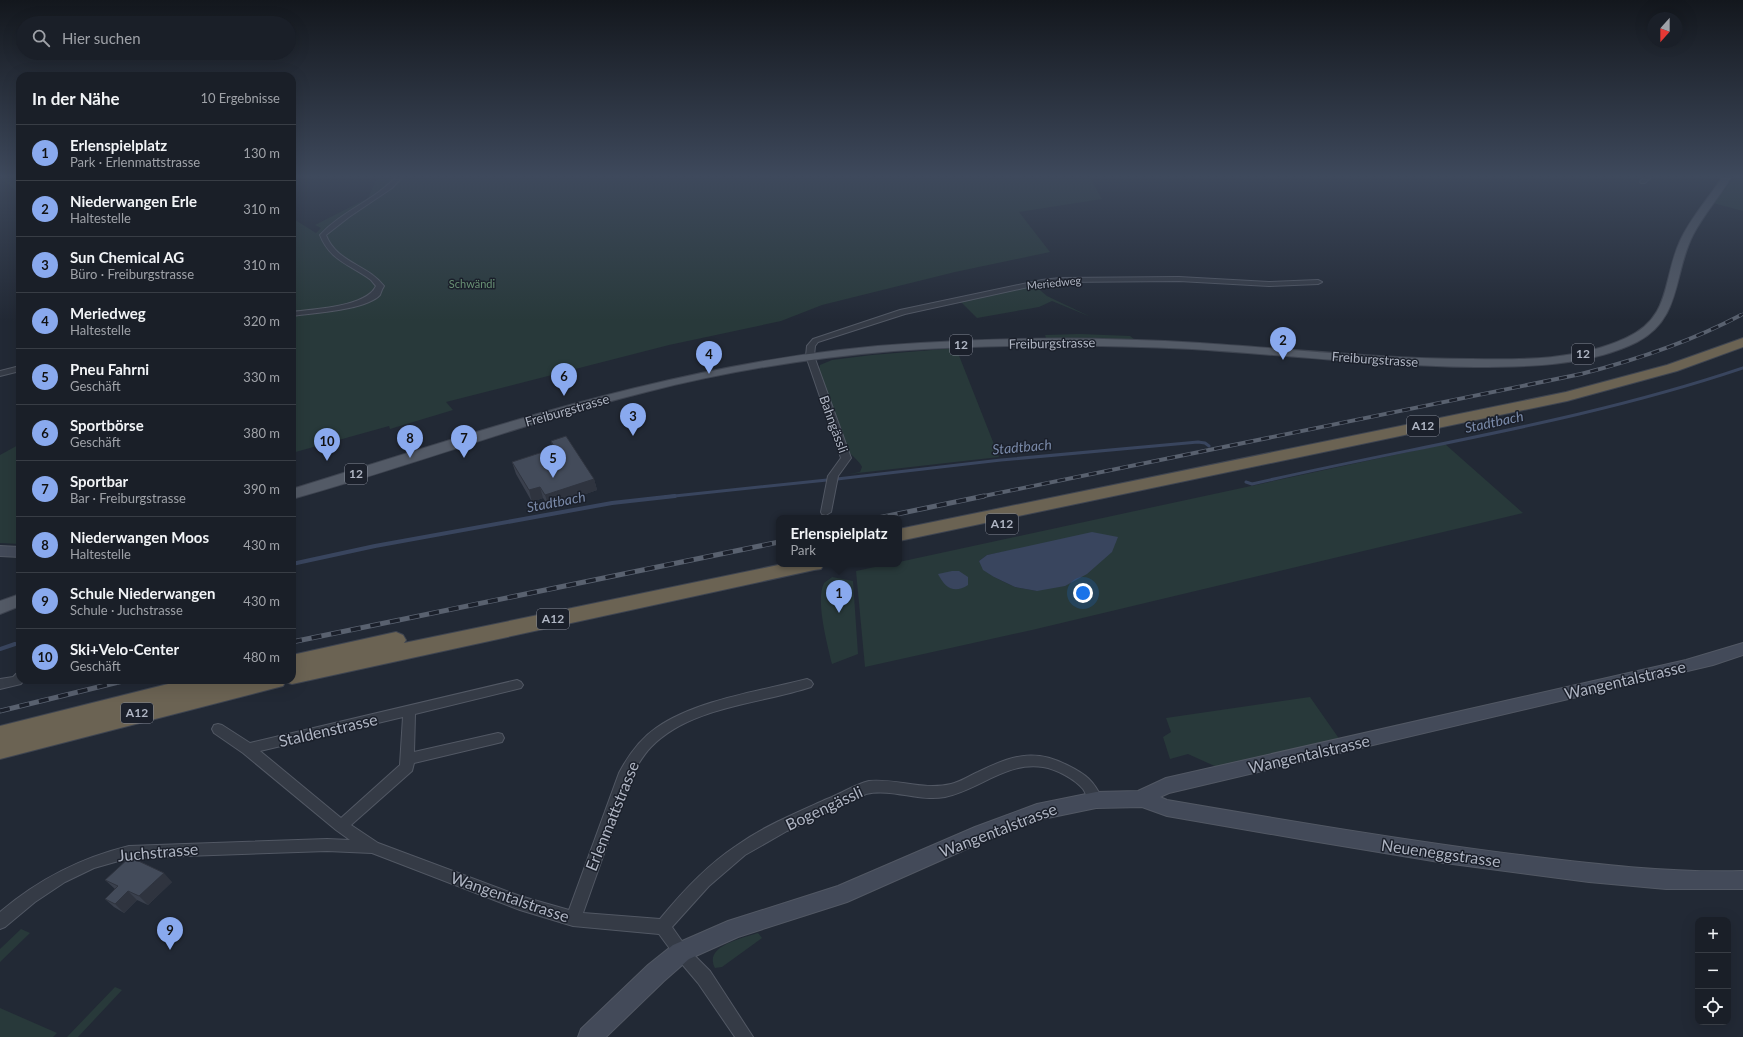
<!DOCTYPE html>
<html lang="de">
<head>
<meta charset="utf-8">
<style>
  :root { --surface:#1a1f28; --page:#232730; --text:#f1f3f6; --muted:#9fa2a8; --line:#383d45; --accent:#89a9ee }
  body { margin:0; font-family:Lato,sans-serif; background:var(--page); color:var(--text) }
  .controls { position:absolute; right:12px; bottom:12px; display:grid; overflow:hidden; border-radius:8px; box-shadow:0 4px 16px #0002 }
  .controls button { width:36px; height:36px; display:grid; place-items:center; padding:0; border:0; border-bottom:1px solid var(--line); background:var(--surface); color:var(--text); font:20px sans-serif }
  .compass { position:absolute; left:1647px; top:12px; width:36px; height:36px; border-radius:50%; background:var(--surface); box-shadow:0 4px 16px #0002; rotate:201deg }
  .you { position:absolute; left:1083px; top:593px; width:14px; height:14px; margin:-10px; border:3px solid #fff; border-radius:50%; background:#1a73e8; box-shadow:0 0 0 6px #1a73e833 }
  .badge { display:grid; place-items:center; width:26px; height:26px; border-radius:50%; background:var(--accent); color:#111; font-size:13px; font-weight:700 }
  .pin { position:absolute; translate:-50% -33px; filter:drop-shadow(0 1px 2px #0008) }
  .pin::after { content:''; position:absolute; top:21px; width:14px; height:12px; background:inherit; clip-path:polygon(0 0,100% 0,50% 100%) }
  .popup { position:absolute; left:776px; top:515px; width:126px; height:52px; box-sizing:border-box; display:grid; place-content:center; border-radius:8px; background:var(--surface); filter:drop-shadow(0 1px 3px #0005); font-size:13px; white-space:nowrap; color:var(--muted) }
  .popup b { font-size:15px; color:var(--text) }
  .popup::after { content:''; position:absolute; left:50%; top:100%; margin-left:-8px; border:8px solid transparent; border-top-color:var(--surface) }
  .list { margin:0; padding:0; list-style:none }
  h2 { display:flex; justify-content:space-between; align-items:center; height:52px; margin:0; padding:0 16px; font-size:17px }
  h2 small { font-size:13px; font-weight:400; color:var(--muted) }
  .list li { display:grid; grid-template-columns:26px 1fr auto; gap:12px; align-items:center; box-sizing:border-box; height:56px; padding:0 16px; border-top:1px solid var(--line) }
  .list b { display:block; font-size:15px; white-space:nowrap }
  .list p { margin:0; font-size:13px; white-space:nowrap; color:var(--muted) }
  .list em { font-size:13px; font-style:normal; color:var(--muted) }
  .icon { flex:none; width:22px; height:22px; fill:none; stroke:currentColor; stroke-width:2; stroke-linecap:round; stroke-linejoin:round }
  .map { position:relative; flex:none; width:1743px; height:1037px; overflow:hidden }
  .search { position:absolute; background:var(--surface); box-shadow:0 4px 16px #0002; left:16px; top:16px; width:280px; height:44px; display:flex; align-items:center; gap:10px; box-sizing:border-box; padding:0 14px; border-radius:22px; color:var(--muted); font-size:15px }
  .panel { position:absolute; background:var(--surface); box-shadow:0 4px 16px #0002; left:16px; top:72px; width:280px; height:612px; border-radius:12px }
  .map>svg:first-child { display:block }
  .green { fill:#28393a; fill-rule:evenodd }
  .water { fill:#39455e }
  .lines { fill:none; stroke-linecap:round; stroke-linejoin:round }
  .stream-far1 { stroke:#39455e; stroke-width:3 }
  .stream { stroke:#39455e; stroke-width:4 }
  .street-casing { stroke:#525864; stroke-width:2 }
  .secondary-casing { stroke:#525864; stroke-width:2 }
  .primary-casing { stroke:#3e4450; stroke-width:2 }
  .highway-casing { stroke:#3f4551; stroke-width:2 }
  .street { fill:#353b46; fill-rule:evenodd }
  .secondary { fill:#434a59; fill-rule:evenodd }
  .primary { fill:#535a66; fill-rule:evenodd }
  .highway { fill:#6b6353; fill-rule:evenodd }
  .rail-far2-casing { stroke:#59616f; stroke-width:3 }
  .rail-far1-casing { stroke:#59616f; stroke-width:4 }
  .rail-casing { stroke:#59616f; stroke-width:5 }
  .rail-far2 { stroke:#1b202b; stroke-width:2; stroke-dasharray:6; stroke-linecap:butt }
  .rail-far1 { stroke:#1b202b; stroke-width:2.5; stroke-dasharray:8; stroke-linecap:butt }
  .rail { stroke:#1b202b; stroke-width:3.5; stroke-dasharray:10; stroke-linecap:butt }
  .wall { fill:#3a404d }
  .shaded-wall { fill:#2f343f }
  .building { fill:#434b5a; stroke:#2f343f }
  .labels { text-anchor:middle; stroke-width:3; stroke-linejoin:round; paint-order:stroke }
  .far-street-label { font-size:11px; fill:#afb5c3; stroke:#1b202b }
  .far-park-label { font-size:11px; fill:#699175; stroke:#1b202b }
  .shield { fill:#1b202b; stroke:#838895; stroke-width:1 }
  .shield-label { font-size:12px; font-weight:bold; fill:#afb5c3 }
  .street-label { font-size:13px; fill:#afb5c3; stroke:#1b202b }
  .water-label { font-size:14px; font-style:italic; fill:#7a8aa9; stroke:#1b202b }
  .near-street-label { font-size:16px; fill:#afb5c3; stroke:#1b202b }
</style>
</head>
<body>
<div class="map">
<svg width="1743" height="1037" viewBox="0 0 1743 1037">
  <rect width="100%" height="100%" fill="#222935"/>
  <path class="green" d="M0,176H20V194L0,178Z
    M378,176H1107L1091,180L1102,199L1019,212L1050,252L955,272L822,305L781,321L669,345L446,402L453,410L390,429L389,426L292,453V218L316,233L321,228L315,225L368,198Z
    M1736,176H1743V211L1713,203Z
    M1034,285L1047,296L1091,317L1052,301L1039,307L977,318L960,301Z
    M1080,334L1130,336L1135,340L1053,339L1046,338L1045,335Z
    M956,348L999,457L849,474L860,472L862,467C859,460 852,457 848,450L819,369L820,365L832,360L872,355Z
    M20,444V544L0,543V455Z
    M1445,444L1523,513L1032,630L865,667L856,571L889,564H899V562ZM1013,550L1037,591L1015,587L994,577L979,561L987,555Z
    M832,577L853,581L858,654L832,664C828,647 815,600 824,583C826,581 830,579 832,577Z
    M1310,697L1340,740L1219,768L1188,754L1170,759L1163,737L1171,732L1166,718Z
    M21,929L30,933L0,962V949Z
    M758,933L762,938L722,967L715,968C703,946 743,938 758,933Z
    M115,987L122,990L78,1037H67Z
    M0,1008L57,1033L53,1037H0Z"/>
  <path class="water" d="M1092,532L1118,537L1112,552L1087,574L1065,586L1037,591L1015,587L994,577L983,570L979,561L987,555Z
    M952,571H959L968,577V585C954,594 945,588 938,574Z"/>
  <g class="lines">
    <path class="stream-far1" d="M837,479L1001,460L1198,442L1205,443L1209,446
      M1246,482L1252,484C1416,446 1583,422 1743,368
      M665,497L827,480"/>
    <path class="stream" d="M292,564L375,546L612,503L675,496
      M0,649L15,644"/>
    <g class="street-casing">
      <path id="street" d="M397,176H403L392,188L349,217L326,235C337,263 367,264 384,286C382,289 381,292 380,295C366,310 313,313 292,316V312C313,309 367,307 376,286L371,280C351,265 330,261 320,235C342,211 375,200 397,176Z
        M1645,176H1652L1645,183H1641L1640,182Z
        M1179,277L1269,282L1318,280L1322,282L1318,284L1269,286L1179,281L1060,282L1042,284L905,314L818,342L815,346L814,356L851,458L838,476L831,512L826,515L822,514L821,512L828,476L841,458L806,356L807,346L813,339L900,310L1042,280L1060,278Z
        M20,366V371L0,376V371Z
        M20,672V680H24L21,684L0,689V679L13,677L16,674Z
        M807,679L811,681L813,684L811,687C760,704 691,706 651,747C643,755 638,765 632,774L583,913L660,919C682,892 706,866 736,846C764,826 796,813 827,799C841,794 855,784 869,781C896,778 923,791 951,784C960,782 969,776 978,772C1010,756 1034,748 1067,765C1087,775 1093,780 1103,800L1101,804C1098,805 1095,806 1092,804C1088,802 1086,793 1083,789C1075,779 1056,769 1043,767C1007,761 979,790 945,797C919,802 892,788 866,794L787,831L745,855L709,886L672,927L686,947L710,971L753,1037H735L698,983L676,957L659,934L573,926L520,910L372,853L327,851L129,858L94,868L65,882L35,902L5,927L0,929V912C39,879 80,858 129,846L327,839L350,840L336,830L243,753L214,733L212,729L214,725L218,724L222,725L250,743L517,680L521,682L523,685L521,688L415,714L414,752L498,733L502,734L504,738L502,742L498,743L414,763L412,771L351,825L378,843L520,896L569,910L619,773C628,756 640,739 656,728C696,700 760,691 807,679ZM403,717L400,765L341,818L260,751Z"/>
    </g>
    <g class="secondary-casing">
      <path id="secondary" d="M0,546L20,547V557L0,556Z
        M1743,643V655L1713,665L1169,793L1160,797L1167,800C1284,820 1402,840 1520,855C1594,864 1668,873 1743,871V889H1666L1589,882L1445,863L1306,840L1167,816L1142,807L1096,808L1038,820L989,839L847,902L738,937L689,959L664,981L606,1037H578L581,1029L648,965L673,945L728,921L838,886L975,827L1037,804L1096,792L1138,791L1166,778L1686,660Z"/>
    </g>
    <g class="primary-casing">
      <path id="primary" d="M1723,176H1732C1720,196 1704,214 1693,235C1673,274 1682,319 1637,342C1589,366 1526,367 1475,367C1380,366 1286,355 1192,349C1093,344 993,344 894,351C810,358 727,371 646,392C526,422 411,466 292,499V489C499,425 702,355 920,343C1013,337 1107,337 1200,343C1291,349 1381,359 1472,359C1523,360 1579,360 1626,338C1672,317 1662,280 1680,241C1691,217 1709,198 1723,176Z
        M20,594V606L0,614V601Z"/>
    </g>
    <g class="highway-casing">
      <path id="highway" d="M1743,338V347L1677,371L1567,401L899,541V529L1566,392L1667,365Z
        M783,564H824L821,569L814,570L292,684L285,682L283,686L275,688L0,759V726L184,680H229L227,683L240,680H292V655L396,632L403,635L406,640L404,643Z"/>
    </g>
    <use href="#street" class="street"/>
    <use href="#secondary" class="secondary"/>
    <use href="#primary" class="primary"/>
    <use href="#highway" class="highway"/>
    <g class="rail-far2-casing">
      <path id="rail-far2" d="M1739,316L1743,314"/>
    </g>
    <g class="rail-far1-casing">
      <path id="rail-far1" d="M979,497L1581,374C1636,360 1690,342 1741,315"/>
    </g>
    <g class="rail-casing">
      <path id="rail" d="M878,518L984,496
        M292,642L779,542
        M0,711L127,680"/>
    </g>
    <use href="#rail-far2" class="rail-far2"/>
    <use href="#rail-far1" class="rail-far1"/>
    <use href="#rail" class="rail"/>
  </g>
  <path class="wall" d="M551,441L594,479L597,490L549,507L543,498L532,502L516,474L512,462L553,449Z
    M105,880L172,882L148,905L137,900L124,913L114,907L105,899L115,889Z"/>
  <path class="shaded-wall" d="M594,479L597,490L549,507L545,495Z
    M540,487L543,498L532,502L529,490Z
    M164,873L172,882L148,905L139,896Z
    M128,891L137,900L124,913L115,904Z"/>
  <path class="building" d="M566,436L594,479L545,495L540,487L529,490L512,462L555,448L551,441Z
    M130,857L164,873L139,896L128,891L115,904L105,899L118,886L105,880Z"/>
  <linearGradient id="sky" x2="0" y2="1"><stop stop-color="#13171d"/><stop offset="0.55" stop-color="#3e495c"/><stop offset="1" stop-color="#3e495c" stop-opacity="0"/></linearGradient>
  <rect width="1743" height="321" fill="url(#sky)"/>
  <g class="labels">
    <g class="far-street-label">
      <text transform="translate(1054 283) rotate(-6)" y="4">Meriedweg</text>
    </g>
    <g class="far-park-label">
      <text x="472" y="288">Schwändi</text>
    </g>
    <g class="shield">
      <rect x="950" y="335" width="22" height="20" rx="3"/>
      <rect x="1572" y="344" width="22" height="20" rx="3"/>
      <rect x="1407" y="416" width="32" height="20" rx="3"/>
      <rect x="345" y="464" width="22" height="20" rx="3"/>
      <rect x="986" y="514" width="32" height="20" rx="3"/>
      <rect x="537" y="609" width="32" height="20" rx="3"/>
      <rect x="121" y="703" width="32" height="20" rx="3"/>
    </g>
    <g class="shield-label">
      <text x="961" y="349">12</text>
      <text x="1583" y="358">12</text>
      <text x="1423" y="430">A12</text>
      <text x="356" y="478">12</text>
      <text x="1002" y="528">A12</text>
      <text x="553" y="623">A12</text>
      <text x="137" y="717">A12</text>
    </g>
    <g class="street-label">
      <text transform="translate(1052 343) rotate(-1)" y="5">Freiburgstrasse</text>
      <text transform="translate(1375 359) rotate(4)" y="5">Freiburgstrasse</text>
      <text transform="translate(567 410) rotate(-16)" y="5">Freiburgstrasse</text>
      <text transform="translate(834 424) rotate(70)" y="5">Bahngässli</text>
    </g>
    <g class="water-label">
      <text transform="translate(1494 422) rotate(-12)" y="5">Stadtbach</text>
      <text transform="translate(1022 447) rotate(-5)" y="5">Stadtbach</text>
      <text transform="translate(556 502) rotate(-11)" y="5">Stadtbach</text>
    </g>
    <g class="near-street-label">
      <text transform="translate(1625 680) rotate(-13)" y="6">Wangentalstrasse</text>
      <text transform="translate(328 730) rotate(-13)" y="6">Staldenstrasse</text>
      <text transform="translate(1309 754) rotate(-13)" y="6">Wangentalstrasse</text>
      <text transform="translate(824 808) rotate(-25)" y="6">Bogengässli</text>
      <text transform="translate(612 816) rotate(-68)" y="6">Erlenmattstrasse</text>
      <text transform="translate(998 830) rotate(-21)" y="6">Wangentalstrasse</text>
      <text transform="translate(158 852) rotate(-5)" y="6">Juchstrasse</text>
      <text transform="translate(1441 853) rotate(8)" y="6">Neueneggstrasse</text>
      <text transform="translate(510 897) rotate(19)" y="6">Wangentalstrasse</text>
    </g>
  </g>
</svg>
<div class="controls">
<button>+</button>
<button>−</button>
<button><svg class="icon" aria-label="locate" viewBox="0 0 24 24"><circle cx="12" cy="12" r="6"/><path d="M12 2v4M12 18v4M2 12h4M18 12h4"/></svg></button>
</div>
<svg class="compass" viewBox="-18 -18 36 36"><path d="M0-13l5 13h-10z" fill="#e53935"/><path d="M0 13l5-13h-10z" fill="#9fa2a8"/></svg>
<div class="you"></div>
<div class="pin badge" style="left:839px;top:613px">1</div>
<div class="popup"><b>Erlenspielplatz</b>Park</div>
<div class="pin badge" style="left:1283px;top:360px">2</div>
<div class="pin badge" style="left:633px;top:436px">3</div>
<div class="pin badge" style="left:709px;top:374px">4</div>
<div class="pin badge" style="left:553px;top:478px">5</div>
<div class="pin badge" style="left:564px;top:396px">6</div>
<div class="pin badge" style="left:464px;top:458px">7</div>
<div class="pin badge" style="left:410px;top:458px">8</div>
<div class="pin badge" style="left:170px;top:950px">9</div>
<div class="pin badge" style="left:327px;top:461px">10</div>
<div class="search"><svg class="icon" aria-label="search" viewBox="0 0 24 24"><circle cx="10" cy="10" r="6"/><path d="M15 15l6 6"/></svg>Hier suchen</div>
<section class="panel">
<h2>In der Nähe<small>10 Ergebnisse</small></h2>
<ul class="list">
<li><span class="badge">1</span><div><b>Erlenspielplatz</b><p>Park · Erlenmattstrasse</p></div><em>130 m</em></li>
<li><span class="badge">2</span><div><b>Niederwangen Erle</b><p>Haltestelle</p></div><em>310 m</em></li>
<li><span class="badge">3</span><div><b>Sun Chemical AG</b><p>Büro · Freiburgstrasse</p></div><em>310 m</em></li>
<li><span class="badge">4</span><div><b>Meriedweg</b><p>Haltestelle</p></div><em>320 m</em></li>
<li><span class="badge">5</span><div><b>Pneu Fahrni</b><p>Geschäft</p></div><em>330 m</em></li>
<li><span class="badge">6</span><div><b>Sportbörse</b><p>Geschäft</p></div><em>380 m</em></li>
<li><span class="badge">7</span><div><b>Sportbar</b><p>Bar · Freiburgstrasse</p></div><em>390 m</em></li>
<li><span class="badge">8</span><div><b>Niederwangen Moos</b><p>Haltestelle</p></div><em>430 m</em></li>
<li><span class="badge">9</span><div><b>Schule Niederwangen</b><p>Schule · Juchstrasse</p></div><em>430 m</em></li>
<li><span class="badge">10</span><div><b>Ski+Velo-Center</b><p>Geschäft</p></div><em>480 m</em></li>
</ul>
</section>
</div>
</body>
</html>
